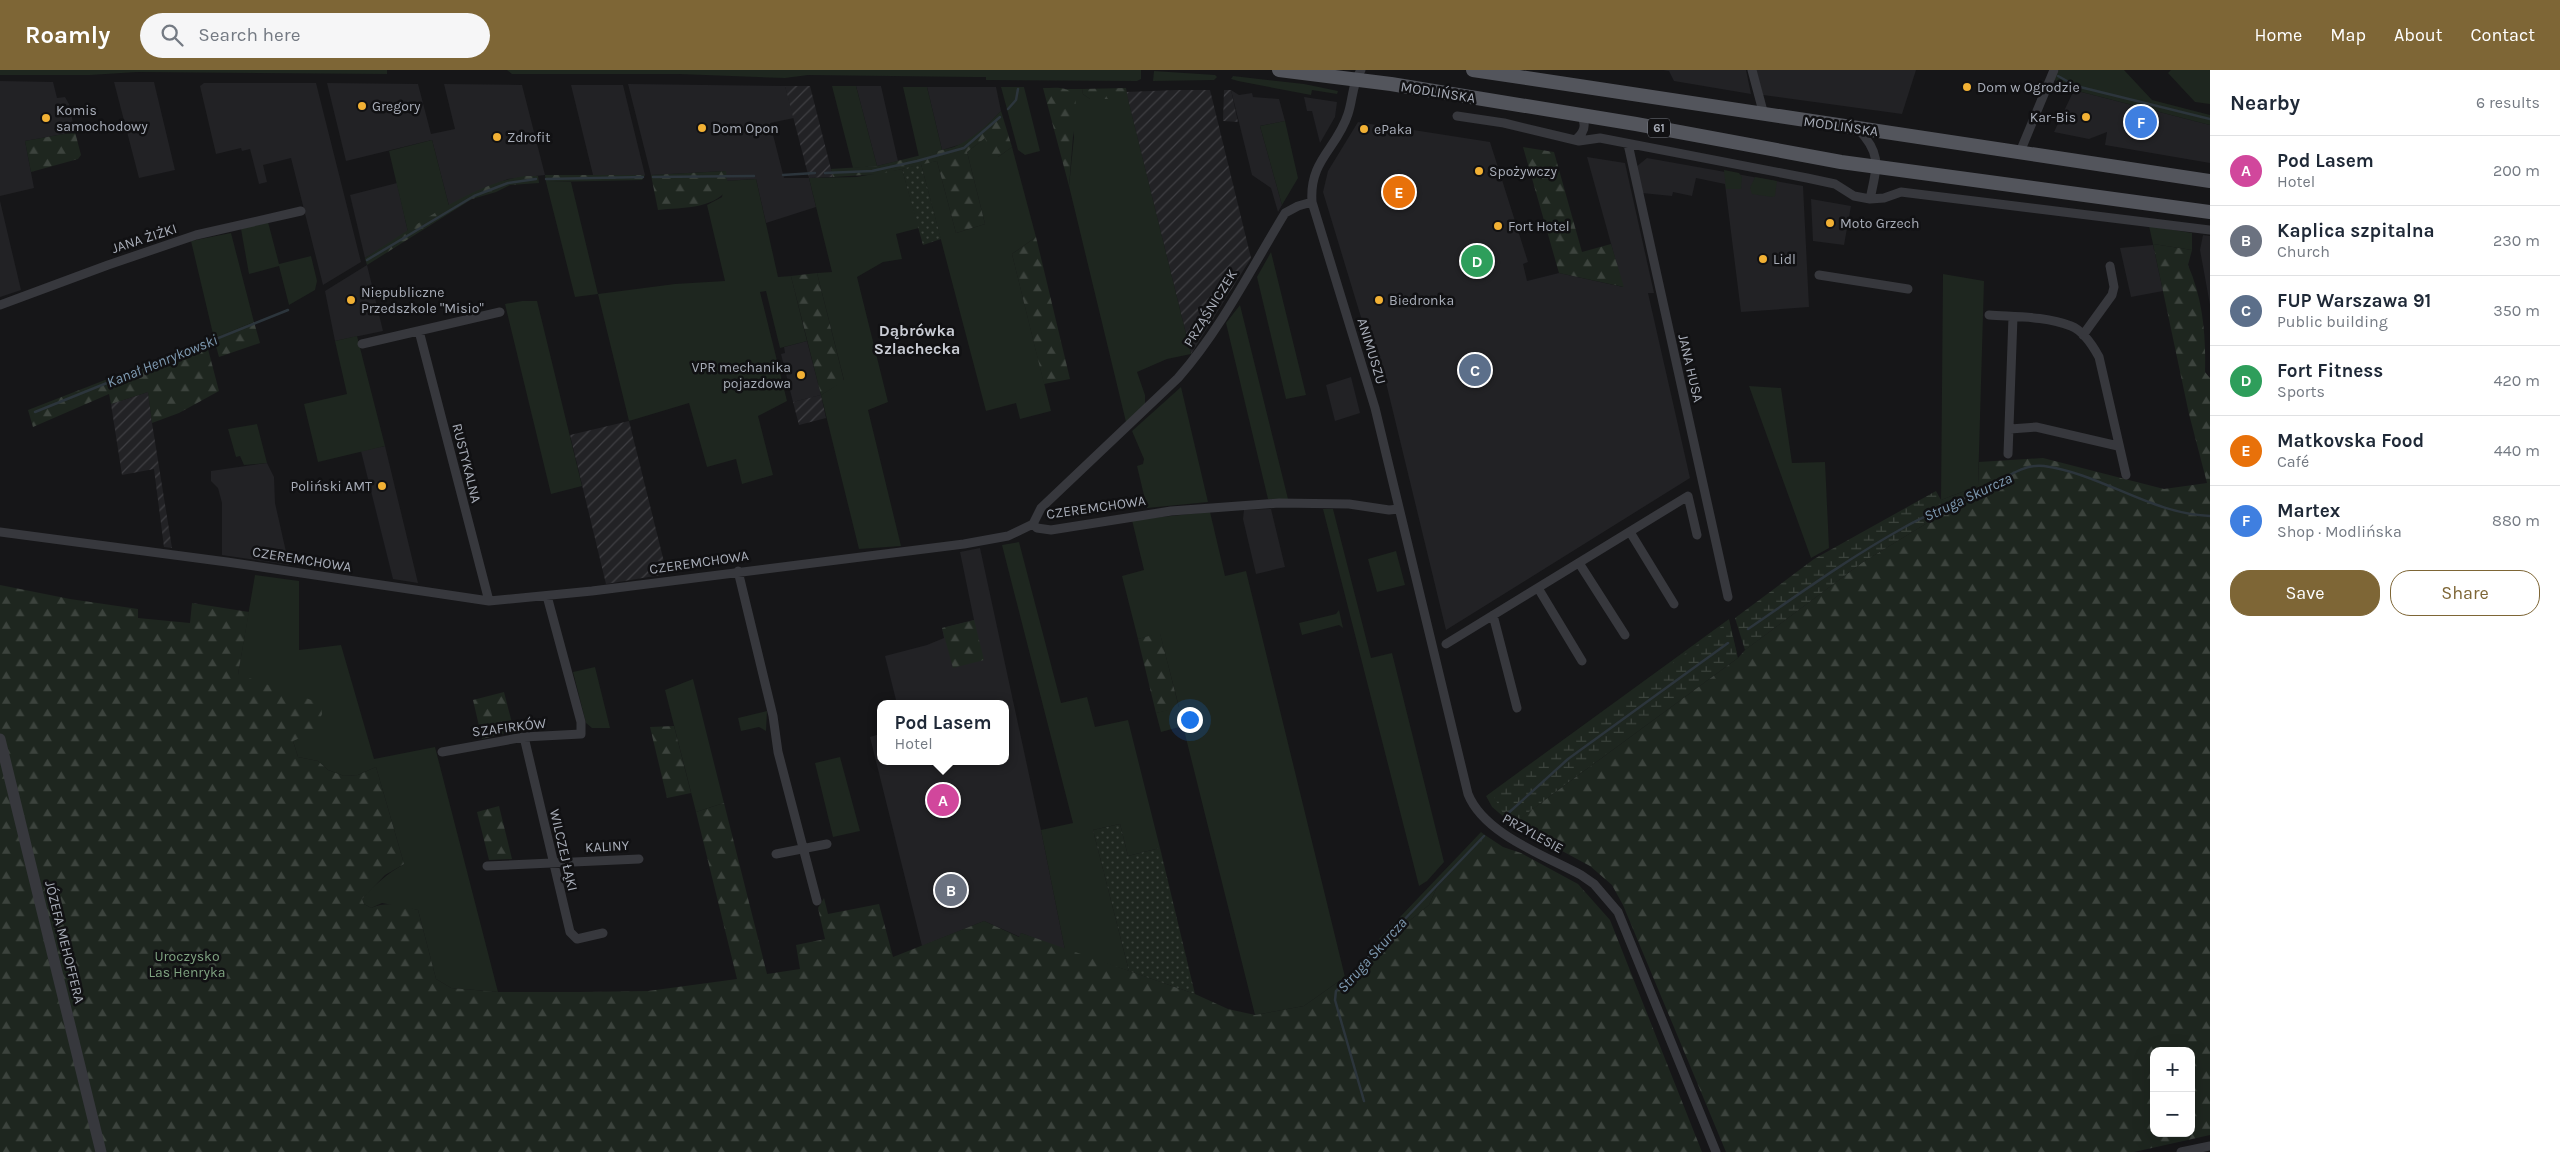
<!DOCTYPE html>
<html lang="en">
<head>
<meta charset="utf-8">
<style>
  :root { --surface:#fff; --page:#f6f6f7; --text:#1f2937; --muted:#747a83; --line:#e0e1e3; --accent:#7e6636 }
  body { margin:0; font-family:Karla,sans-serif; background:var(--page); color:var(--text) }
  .controls { position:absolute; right:15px; bottom:15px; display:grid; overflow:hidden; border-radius:10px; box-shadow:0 5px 20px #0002 }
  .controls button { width:45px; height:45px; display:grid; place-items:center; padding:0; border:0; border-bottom:1px solid var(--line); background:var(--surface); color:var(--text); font:25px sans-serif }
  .you { position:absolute; left:1189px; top:649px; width:18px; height:18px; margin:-12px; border:4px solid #fff; border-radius:50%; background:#1a73e8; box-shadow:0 0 0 8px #1a73e833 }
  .badge { display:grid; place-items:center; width:32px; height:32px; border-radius:50%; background:var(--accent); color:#fff; font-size:16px; font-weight:700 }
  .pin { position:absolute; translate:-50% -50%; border:2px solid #fff; box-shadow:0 1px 5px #0006 }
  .popup { position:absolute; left:877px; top:630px; width:132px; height:65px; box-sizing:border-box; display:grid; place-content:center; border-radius:10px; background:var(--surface); filter:drop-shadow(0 1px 4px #0005); font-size:16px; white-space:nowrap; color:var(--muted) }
  .popup b { font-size:19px; color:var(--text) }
  .popup::after { content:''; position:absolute; left:50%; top:100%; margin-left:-10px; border:10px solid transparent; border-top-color:var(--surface) }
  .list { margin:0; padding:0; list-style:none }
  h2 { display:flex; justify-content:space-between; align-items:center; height:65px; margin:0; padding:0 20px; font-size:21px }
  h2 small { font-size:16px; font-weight:400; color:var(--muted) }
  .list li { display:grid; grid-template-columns:32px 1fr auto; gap:15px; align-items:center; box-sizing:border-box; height:70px; padding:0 20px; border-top:1px solid var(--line) }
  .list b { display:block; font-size:19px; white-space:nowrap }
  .list p { margin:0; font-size:16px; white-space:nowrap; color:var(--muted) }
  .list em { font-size:16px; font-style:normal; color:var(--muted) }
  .actions { display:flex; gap:10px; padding:15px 20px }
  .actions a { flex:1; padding:11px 0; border:1px solid var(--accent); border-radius:20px; text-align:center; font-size:18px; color:var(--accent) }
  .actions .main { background:var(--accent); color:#fff }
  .icon { flex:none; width:28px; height:28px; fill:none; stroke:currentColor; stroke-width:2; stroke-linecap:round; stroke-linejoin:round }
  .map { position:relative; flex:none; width:2210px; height:1082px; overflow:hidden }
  header { display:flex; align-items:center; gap:30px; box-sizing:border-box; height:70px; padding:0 25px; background:var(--accent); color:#fff }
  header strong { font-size:24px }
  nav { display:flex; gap:28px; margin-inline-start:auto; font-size:18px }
  .search { width:350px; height:45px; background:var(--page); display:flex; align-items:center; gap:12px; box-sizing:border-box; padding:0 18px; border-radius:28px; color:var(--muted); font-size:19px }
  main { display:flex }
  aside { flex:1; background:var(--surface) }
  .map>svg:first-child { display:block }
  .built { fill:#222225 }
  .industrial { fill:url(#industrial-furrows) }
  .grass { fill:#1e261f }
  .forest { fill:url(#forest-firs); fill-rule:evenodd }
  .wetland { fill:url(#wetland-marsh) }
  .garden { fill:url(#garden-dots) }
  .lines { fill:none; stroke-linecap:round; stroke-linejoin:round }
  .stream { stroke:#2c353c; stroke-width:2.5 }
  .minor { stroke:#37383d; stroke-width:9 }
  .tertiary { stroke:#37383d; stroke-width:11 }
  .primary { stroke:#53555c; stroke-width:14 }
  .poi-dot { fill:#f2b134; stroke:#111113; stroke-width:2 }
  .labels { text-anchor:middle; stroke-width:5; stroke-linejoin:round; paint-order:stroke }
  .shield { fill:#111113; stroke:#7b7e86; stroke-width:1 }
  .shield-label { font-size:12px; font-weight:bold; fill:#a8adb8 }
  .poi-label { font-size:14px; fill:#a8adb8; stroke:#111113; text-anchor:start }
  .street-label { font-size:14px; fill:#a8adb8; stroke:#111113 }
  .park-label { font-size:14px; fill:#7fa381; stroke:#111113 }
  .water-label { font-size:15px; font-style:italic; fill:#7f9bb3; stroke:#111113 }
  .quarter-label { font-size:16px; font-weight:bold; fill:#c9ccd4; stroke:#111113 }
</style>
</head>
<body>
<header>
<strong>Roamly</strong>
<div class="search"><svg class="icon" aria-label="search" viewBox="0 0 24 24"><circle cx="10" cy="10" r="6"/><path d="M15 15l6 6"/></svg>Search here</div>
<nav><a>Home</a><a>Map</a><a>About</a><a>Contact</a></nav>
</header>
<main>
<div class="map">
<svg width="2210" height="1082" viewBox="0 0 2210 1082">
  <defs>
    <pattern id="industrial-furrows" width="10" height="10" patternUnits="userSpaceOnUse" patternTransform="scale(1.25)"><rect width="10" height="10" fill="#222225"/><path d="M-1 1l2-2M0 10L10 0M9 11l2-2" fill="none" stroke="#3f3f43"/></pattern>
    <pattern id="forest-firs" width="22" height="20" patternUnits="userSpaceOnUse" patternTransform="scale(1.25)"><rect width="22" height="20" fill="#1e261f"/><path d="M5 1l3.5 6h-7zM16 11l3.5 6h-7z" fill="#3c433d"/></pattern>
    <pattern id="wetland-marsh" width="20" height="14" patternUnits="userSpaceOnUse" patternTransform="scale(1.25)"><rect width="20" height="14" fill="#1e261f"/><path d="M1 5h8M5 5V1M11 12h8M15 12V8" fill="none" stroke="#3c433d"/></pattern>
    <pattern id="garden-dots" width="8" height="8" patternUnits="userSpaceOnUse" patternTransform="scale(1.25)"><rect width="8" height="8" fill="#1e261f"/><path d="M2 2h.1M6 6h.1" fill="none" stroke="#3c433d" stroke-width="1.8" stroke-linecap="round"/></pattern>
  </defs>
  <rect width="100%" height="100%" fill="#161618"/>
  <path class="built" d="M1663,0H1746L1751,24L1674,11L1669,1Z
    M1756,0H1916L1902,44L1763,25Z
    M0,11L53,12L57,28L65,27L69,34L75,62L25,71L34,118L0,126Z
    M114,12H154L175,100L139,108Z
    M204,13H316L361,192L323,215L291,88L263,95L267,112L259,114L250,79L242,81L241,78L216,84L200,16Z
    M327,13L418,14L431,64L455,59L444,14L522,15L545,105L508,109L471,124L449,136L432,70L346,91Z
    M628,14L785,16L794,48L770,53L784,108H809L816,137L766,153L756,109L725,111V101L651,105Z
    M571,15H623L645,105H593Z
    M856,16H881L898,91L877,96Z
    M927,17H996L1001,41L983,59L965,73L942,80Z
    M1231,20L1239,25L1252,23L1253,27L1279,29L1285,51L1260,56L1282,135L1278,142L1271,118L1252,105Z
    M2074,20L2210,55V93L2105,75L2107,62L2089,69L2054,62Z
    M1304,27L1337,32L1335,47L1320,73L1312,41H1307Z
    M1358,52L1395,58V61L1399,62H1406L1407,59L1490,72L1528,192L1523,194L1527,211L1559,203L1623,217L1587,87L1625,93L1654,223H1648L1690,408L1446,560L1380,288L1376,278L1370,277L1323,122L1328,101Z
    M1647,88L1803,116L1809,237L1741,242L1725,114L1696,108L1692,126L1673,122L1672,126L1642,123L1636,97Z
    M397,113L408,162L365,188L350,125Z
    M1811,129L1851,136L1844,175L1813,171Z
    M0,131L21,220L0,227Z
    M2203,165L2210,166V235L2200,180Z
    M2153,175L2163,221L2131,227L2120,178Z
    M367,195L383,261L335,271L325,221Z
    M807,271L821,325L793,332L781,284L785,283L784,277Z
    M1351,307L1360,343L1335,351L1326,315Z
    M385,376L418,513L393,509L361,381Z
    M267,393L274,407L275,433L289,495L222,485V433L218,418L211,411V401Z
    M1271,439L1285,497L1256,504L1243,449L1244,440Z
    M980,478L1041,760L1065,880L1021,863L1020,867L984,851L922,876L870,667L880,664V691H1006V634H897L885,586L927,575L944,568L942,558L974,550L960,482Z"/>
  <path class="industrial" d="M785,16H810L833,107L809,108Z
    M1176,20H1210L1251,188L1191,284L1126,22Z
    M1224,20H1231L1238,52L1223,51Z
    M148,322L152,353L172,478L164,477L154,399L122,405L111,334Z
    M821,325L826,348L799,355L793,332Z
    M629,351L667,504L606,514L570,365Z"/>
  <path class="grass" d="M0,0H387V4L137,2L90,5H0Z
    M507,0H1141V9L1137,11L986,10V7H973L808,5L785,8L679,4H512Z
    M2059,0H2124L2152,30L2210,45V55L2074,20L2053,9Z
    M2171,0H2210V34L2195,32L2168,3Z
    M1154,1L1215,5L1217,7L1214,10L1153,11Z
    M1233,6L1304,14L1338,21L1337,24L1312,20L1311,25L1238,11L1231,9Z
    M832,16H856L877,96L853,98Z
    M903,17H927L942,80L919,87Z
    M1001,17H1024L1040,81L1025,85L1018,80Z
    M1066,19H1082L1083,24L1090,29H1128L1191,284L1167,289L1137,302L1145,325V334L1126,352L1069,116L1074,67Z
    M1285,51L1298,108L1282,135L1260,56Z
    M986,67L998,87L1012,77L1036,167L1012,184L1051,341L1020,349L1016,333L986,341L921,94L937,91L956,163L985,154L967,82Z
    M432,70L449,136L408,162L389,81Z
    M902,99L919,158L896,164L902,189L883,192L857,207L888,332L868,340L901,476L859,479L821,325L844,310L817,203L832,202L809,108L856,107Z
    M1724,100L1739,103L1742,107L1741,119H1726Z
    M1755,107L1777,111L1775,126L1772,127L1752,124L1750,118Z
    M756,109L778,207L791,206L807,271L780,278L766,221L760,222L787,331L758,346L773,405L742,414L736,389L707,397L689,333L629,351L598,224L575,227L546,112H571L598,224L675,214L725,211L707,135L722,127L725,111Z
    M268,152L279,194L311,186L317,211L315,220L289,235L279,196L249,204L241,159Z
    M2149,156L2192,163V180L2153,174Z
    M231,163L254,252L214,268L191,171Z
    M1271,182L1306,325L1286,329L1257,207Z
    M1943,204L1984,211L1978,416L1941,430Z
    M522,231H537L582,416L551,424L505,234Z
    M1240,235L1288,429H1268L1226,253Z
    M357,266L385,376L318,392L304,334L347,324L335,271Z
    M1749,316L1781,318L1792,393L1825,392L1829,478L1811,488Z
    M1181,317L1208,432L1147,438L1137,396L1143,394L1144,389L1132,361Z
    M257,354L267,393L244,395L240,386L236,387L228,359Z
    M1323,439H1333L1371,588L1392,583L1444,792L1427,811L1419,816Z
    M1210,442L1225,506L1246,501L1345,907L1304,936L1255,945L1183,656L1161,662L1156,643L1179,637L1160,564L1138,569L1122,506L1144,500L1132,450Z
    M1019,472L1061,633L1087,627L1095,657L1128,650L1160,778L1128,786L1120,754L1093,760L1129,901L1065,880L1041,760L1073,753L1002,475Z
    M1396,481L1405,515L1377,522L1368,489Z
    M255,505L299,511V580L341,575L374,689L435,677L498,922L451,918L436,909L418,840L382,833L371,838L364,834L362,829C375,814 387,804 404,794L376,697L358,705L344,706L328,700L318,691L298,687L293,671L238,604Z
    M1339,540L1343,558L1339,555L1302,565L1299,553L1336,544Z
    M1729,549L1738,588L1512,754L1492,737L1486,726Z
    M595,597L610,658H592L586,653L573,602Z
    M693,609L724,733L696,742L665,620Z
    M767,641L766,661L759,657L741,661L738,648Z
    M840,687L860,761L833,767L815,693Z
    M1481,762L1485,765L1437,817L1429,835L1408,852L1382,881L1379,869Z"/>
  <path class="forest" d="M1043,18C1056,18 1070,15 1076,29L1069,116Z
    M1126,18L1128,29H1090L1083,24L1082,19Z
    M1001,41L1012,77L998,87L992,88L985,68L967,82L985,154L956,163L937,91L880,104L833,107L831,99L877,96L954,77C973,69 987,55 1001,41Z
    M75,62L81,85L78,89L31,102L25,71Z
    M1523,77L1554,82L1582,182L1611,174L1624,217L1559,203Z
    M726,101L728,119C711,140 683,137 658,140L651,105Z
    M545,105H645L642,110L546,112Z
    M525,106H538L539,113L510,115L496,122L472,129L367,195L365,188C413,158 469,114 525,106Z
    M1036,167L1070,309L1044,314L1012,184Z
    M2153,174L2192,180L2188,195C2203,230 2206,264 2205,302L2210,308V1065L2134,1082H1726L1623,835L1612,815L1590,796L1512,754L1738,588L1745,580L1863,492L1942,444L1941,430L1978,416L1979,392L2043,388L2164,419L2207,413L2189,344ZM2154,981H2191V1063H2154Z
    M817,203L844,311L821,325L791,206Z
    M254,252L260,273L219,287L216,276L208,279L219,321L179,343L152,353L148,322L111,334L109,324L33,357L28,340Z
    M0,515L70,529L138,539V548L190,553L192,533L249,542L238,604L314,631L321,636L322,644L314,662L293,671L298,687L318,691L328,700L344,706L358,705L376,697L404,794L385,805L362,829L364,834L371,838C388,831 401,835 418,840L436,909L451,918L498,922H579L648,921L737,909L696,742L724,733L767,904L800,899L796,875L825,869L818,838L824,828L828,844L879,834L893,887L984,851L1019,867L1021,863L1195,924L1228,939L1255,945L1304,936L1382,881L1408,852L1429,835L1437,817L1485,765L1503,777L1521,783L1578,814L1610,850L1702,1082H0Z
    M974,550L984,590L953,598L942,558Z
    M1160,563L1179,638L1156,643L1138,569Z
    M504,622L514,661L482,669L473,630Z
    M674,656L691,723L667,728L650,657Z
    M499,736L512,789L489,790L477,742Z"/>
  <path class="wetland" d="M1936,421L1941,430L1942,444L1863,492L1745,580L1735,548L1814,489Z
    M1729,551L1737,585L1510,756L1494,727Z"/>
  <path class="garden" d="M921,94L941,169L923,175L902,99Z
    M1120,754L1128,786L1160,778L1195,924L1129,901L1093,760Z"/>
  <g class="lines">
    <path class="stream" d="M2058,6L2076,16L2210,49
      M1008,39L1016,30L1018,19
      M825,103L872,101L917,91L964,78L1000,47
      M783,105L815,103
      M653,107L754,106
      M546,109L643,107
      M367,190L474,126L508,113L536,109
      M35,342L288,240
      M1748,559C1799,524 1849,488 1903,458C1929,443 1958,432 1985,419C2003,410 2023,393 2044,396C2102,404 2151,444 2210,446
      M1504,747L1568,689L1728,573
      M1364,1031L1335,930L1336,921L1484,766"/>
    <path class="minor" d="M1361,0C1352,14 1353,29 1348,44C1337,79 1309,90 1312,132L1375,338L1468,724C1484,764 1544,785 1581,805L1594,814L1618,842L1716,1082
      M1752,0L1764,45
      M1457,46L1504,53L1579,71L1600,68L1807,108L1835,114L1854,126L1870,129L1884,128L1901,122L2210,160
      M1858,59C1882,84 1877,96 1870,129
      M1575,70C1584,63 1587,55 1581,45
      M1628,74L1728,527
      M2020,82L2054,0
      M1819,205L1908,219
      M0,235L108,195L196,165L301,141
      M1989,245C2015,247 2046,246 2071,256C2084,261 2093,276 2099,287L2126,405
      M419,261L489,531
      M2083,265L2112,225L2114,217L2110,196
      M362,274L500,242
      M2010,359L2036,357L2118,376
      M2008,384L2013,247
      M1033,454L1041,438L1178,308C1221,259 1251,199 1285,143L1298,136L1312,132
      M1033,454L1037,458L1051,460L1171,441L1279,433L1349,434L1389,440L1399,439
      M0,462L227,492L489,531L592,521L964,474L1008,466L1033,454
      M1630,462L1674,534
      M1579,493L1625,565
      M738,501L773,646L778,682L817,831
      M1538,518L1582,591
      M1493,545L1517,638
      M1446,574L1688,426L1697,465
      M524,667L570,862L577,869L603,863
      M442,682L524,667L581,664V652L547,526
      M776,784L827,774
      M487,796L639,789
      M2181,1082L2210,1076"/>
    <path class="tertiary" d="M0,669L101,1082"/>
    <path class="primary" d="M1279,0L1391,14L1636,54L1841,92L2210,142
      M1473,0L2210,111"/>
  </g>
  <g class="poi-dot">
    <circle cx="1967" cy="17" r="5"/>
    <circle cx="362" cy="36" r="5"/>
    <circle cx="2086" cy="47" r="5"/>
    <circle cx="46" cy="48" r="5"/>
    <circle cx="702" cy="58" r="5"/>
    <circle cx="1364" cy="59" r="5"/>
    <circle cx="497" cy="67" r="5"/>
    <circle cx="1479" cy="101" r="5"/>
    <circle cx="1830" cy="153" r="5"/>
    <circle cx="1498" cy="156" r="5"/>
    <circle cx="1763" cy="189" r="5"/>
    <circle cx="351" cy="230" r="5"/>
    <circle cx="1379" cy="230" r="5"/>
    <circle cx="801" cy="305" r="5"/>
    <circle cx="382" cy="416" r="5"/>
  </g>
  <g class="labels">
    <rect class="shield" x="1648" y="48.5" width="22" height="19" rx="4"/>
    <g class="shield-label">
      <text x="1659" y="62">61</text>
    </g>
    <g class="poi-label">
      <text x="1977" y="22">Dom w Ogrodzie</text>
      <text x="372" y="41">Gregory</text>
      <text x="56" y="45">Komis<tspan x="56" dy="16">samochodowy</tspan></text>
      <text x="2076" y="52" text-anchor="end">Kar-Bis</text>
      <text x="712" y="63">Dom Opon</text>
      <text x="1374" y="64">ePaka</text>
      <text x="507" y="72">Zdrofit</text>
      <text x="1489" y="106">Spożywczy</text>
      <text x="1840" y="158">Moto Grzech</text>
      <text x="1508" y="161">Fort Hotel</text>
      <text x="1773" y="194">Lidl</text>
      <text x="361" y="227">Niepubliczne<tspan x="361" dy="16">Przedszkole "Misio"</tspan></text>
      <text x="1389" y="235">Biedronka</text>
      <text x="791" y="302" text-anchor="end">VPR mechanika<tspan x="791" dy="16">pojazdowa</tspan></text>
      <text x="372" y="421" text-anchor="end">Poliński AMT</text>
    </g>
    <g class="street-label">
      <text transform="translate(1438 22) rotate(9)" y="5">MODLIŃSKA</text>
      <text transform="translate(1841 56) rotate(8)" y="5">MODLIŃSKA</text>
      <text transform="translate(144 168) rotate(-18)" y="5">JANA ŻIŻKI</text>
      <text transform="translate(1210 238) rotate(-58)" y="5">PRZĄŚNICZEK</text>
      <text transform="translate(1372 281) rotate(73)" y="5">ANIMUSZU</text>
      <text transform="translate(1691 298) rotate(77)" y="5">JANA HUSA</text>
      <text transform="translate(467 393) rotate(76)" y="5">RUSTYKALNA</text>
      <text transform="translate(1096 437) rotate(-8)" y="5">CZEREMCHOWA</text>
      <text transform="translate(302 489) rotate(9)" y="5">CZEREMCHOWA</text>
      <text transform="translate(699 492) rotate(-8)" y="5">CZEREMCHOWA</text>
      <text transform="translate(509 657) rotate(-7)" y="5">SZAFIRKÓW</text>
      <text transform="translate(1533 763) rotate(29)" y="5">PRZYLESIE</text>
      <text transform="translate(607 776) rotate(-3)" y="5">KALINY</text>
      <text transform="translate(564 780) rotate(77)" y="5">WILCZEJ ŁĄKI</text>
      <text transform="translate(65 872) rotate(76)" y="5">JÓZEFA MEHOFFERA</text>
    </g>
    <g class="park-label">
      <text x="187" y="891">Uroczysko<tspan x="187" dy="16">Las Henryka</tspan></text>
    </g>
    <g class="water-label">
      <text transform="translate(162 291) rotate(-22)" y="5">Kanał Henrykowski</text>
      <text transform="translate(1968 427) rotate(-25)" y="5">Struga Skurcza</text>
      <text transform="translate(1372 885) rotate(-48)" y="5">Struga Skurcza</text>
    </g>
    <g class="quarter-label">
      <text x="917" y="266">Dąbrówka<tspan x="917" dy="18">Szlachecka</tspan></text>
    </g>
  </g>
</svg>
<div class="controls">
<button>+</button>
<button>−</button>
</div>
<div class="you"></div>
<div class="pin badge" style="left:943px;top:730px;background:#d1479c">A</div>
<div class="popup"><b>Pod Lasem</b>Hotel</div>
<div class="pin badge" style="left:951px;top:820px;background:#6b7280">B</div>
<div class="pin badge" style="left:1475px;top:300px;background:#5c6f8a">C</div>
<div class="pin badge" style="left:1477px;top:191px;background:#2e9e5b">D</div>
<div class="pin badge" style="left:1399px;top:122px;background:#e8710a">E</div>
<div class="pin badge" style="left:2141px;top:52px;background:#3f7fe0">F</div>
</div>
<aside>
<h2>Nearby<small>6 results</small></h2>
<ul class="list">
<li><span class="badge" style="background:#d1479c">A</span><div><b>Pod Lasem</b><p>Hotel</p></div><em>200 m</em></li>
<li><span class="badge" style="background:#6b7280">B</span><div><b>Kaplica szpitalna</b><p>Church</p></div><em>230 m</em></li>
<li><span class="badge" style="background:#5c6f8a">C</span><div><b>FUP Warszawa 91</b><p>Public building</p></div><em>350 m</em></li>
<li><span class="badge" style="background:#2e9e5b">D</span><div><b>Fort Fitness</b><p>Sports</p></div><em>420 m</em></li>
<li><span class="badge" style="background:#e8710a">E</span><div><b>Matkovska Food</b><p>Café</p></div><em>440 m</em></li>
<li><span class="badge" style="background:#3f7fe0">F</span><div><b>Martex</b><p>Shop · Modlińska</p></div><em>880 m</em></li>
</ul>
<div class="actions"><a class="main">Save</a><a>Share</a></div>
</aside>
</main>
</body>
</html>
